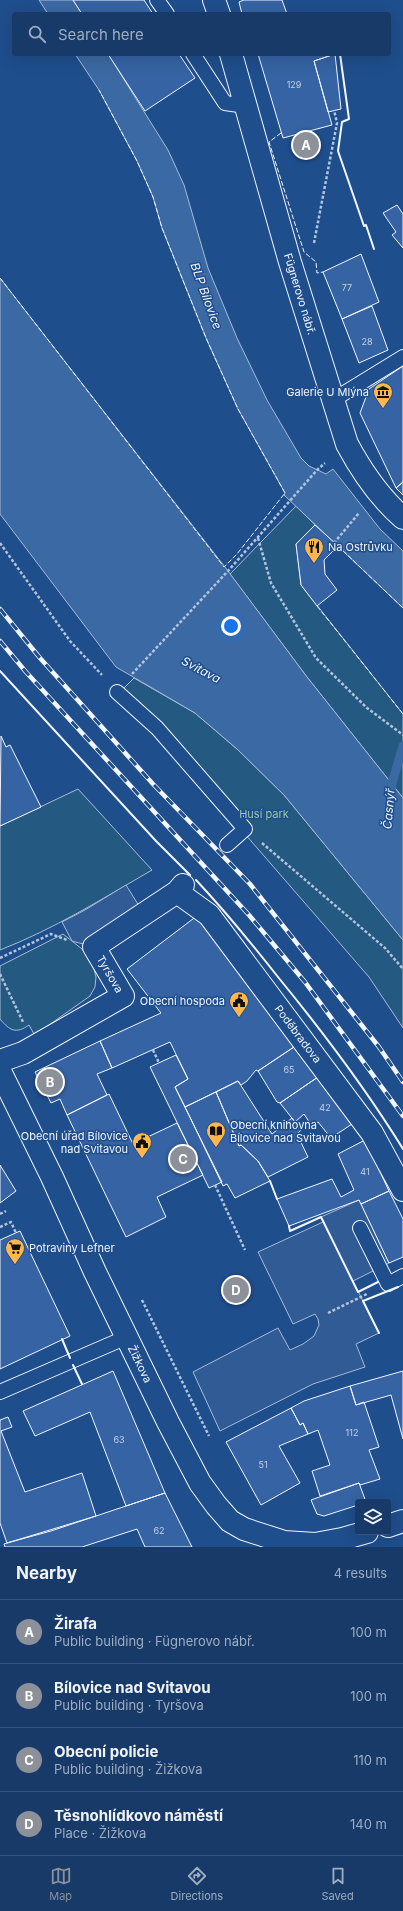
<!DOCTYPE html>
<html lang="en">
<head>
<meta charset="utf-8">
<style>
  :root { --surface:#173a69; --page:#244571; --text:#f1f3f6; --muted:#9eadc0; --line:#36547d; --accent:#8c9099 }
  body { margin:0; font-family:Inter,sans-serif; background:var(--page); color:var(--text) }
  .controls { position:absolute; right:12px; bottom:12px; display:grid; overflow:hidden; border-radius:4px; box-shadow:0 4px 16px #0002 }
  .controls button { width:36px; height:36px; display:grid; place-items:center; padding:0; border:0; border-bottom:1px solid var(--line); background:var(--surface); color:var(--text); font:20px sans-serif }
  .you { position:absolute; left:231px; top:626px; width:14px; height:14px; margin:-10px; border:3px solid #fff; border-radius:50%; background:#1a73e8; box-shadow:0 0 0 6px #1a73e833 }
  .badge { display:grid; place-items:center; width:26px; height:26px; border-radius:50%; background:var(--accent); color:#fff; font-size:13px; font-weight:700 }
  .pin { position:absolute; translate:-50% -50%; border:2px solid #fff; box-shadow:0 1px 4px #0006 }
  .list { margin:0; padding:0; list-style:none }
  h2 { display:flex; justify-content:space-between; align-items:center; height:52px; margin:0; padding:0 16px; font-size:17px }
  h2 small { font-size:13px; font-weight:400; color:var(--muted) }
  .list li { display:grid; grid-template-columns:26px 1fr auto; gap:12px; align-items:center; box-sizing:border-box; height:64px; padding:0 16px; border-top:1px solid var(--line) }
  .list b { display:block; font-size:15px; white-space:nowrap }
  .list p { margin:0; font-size:13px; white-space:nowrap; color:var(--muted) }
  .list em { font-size:13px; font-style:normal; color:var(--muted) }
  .icon { flex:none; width:22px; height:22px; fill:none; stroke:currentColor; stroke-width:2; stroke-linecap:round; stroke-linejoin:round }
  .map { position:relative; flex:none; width:403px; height:1547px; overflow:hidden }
  .search { position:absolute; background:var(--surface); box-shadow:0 4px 16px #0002; left:12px; right:12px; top:12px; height:44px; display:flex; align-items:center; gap:10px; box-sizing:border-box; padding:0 14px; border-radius:4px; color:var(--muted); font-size:15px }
  .sheet { height:308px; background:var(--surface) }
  nav { display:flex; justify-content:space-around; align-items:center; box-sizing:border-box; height:56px; border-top:1px solid var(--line); background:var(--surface); font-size:11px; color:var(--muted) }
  nav a { display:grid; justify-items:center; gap:2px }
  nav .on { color:var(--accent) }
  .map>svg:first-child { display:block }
  .green { fill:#245a82; stroke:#a8bbd7 }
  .parking { fill:#305b95; stroke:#a8bbd7 }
  .water { fill:#3b69a3; stroke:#a8bbd7 }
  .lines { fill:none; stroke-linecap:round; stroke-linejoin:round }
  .stream { stroke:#3b69a3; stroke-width:9 }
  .building { fill:#3563a3; stroke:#f2f6ff }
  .service-casing { stroke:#f2f6ff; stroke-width:16 }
  .minor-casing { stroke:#f2f6ff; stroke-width:24 }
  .tertiary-casing { stroke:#f2f6ff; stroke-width:24 }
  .secondary-casing { stroke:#f2f6ff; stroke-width:24 }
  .path { stroke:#b3c4dc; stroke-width:2.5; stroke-dasharray:3 2; stroke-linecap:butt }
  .service { stroke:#1f4e8c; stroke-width:14 }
  .minor { stroke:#1f4e8c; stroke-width:22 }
  .tertiary { stroke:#1f4e8c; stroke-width:22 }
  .secondary { stroke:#1f4e8c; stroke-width:22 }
  .rail-casing { stroke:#f2f6ff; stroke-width:4.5 }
  .rail { stroke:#1f4e8c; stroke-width:3; stroke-dasharray:9; stroke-linecap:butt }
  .fence { stroke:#f2f6ff; stroke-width:1; stroke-dasharray:5 2; stroke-linecap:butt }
  .wall { stroke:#f2f6ff; stroke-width:2 }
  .labels { text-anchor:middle; stroke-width:3; stroke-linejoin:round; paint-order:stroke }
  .number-label { font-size:9px; fill:#c3d1e8 }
  .street-label { font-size:11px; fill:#f2f6ff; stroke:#1f4e8c }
  .poi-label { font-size:11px; fill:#f2f6ff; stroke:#1f4e8c; text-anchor:end }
  .park-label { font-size:11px; fill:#97c8a6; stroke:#1f4e8c }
  .water-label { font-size:12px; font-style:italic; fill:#f2f6ff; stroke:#1f4e8c }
</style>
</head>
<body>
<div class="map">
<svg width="403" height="1547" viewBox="0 0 403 1547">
  <rect width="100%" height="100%" fill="#1f4e8c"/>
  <path class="green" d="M296,506L315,525L296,544L301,585L403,714V798L307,677L230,574Z
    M134,678L195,713L237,749L284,795L403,940V1028L369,977L121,691Z
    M78,789L152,870C102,899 54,929 0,950V826Z
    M63,934L82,949L93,965L96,977L95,987L90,996L39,1032L34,1034L29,1025C16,1034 10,1031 0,1019V966Z"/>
  <path class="parking" d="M126,885L144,914L94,947L72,941L62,922L85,910Z
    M359,1200L389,1263L353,1281L379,1333L356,1344L365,1367L313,1384L220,1431L193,1372L278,1328L290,1350L303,1344L314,1336L319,1325L318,1319L315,1314L293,1324L258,1252L323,1222L321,1217Z"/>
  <path class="water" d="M39,0H73L82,14H48Z
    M75,54H108L168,150L184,185L208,268L237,338L267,400L301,458L309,466L326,474L333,469L380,529L403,551V608L284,495L285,493L238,409L206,338L162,228L153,197L137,161L99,90Z
    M0,278L228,571L307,677L403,798V940L284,795L237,749L195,713L116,667L0,514Z"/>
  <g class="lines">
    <path class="stream" d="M390,797L392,783L403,746"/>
  </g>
  <path class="building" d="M73,0H144L153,14H82Z
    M244,0H282L287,14H242L239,2Z
    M108,54H179L195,78L145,111Z
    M258,54H331L332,55L314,61L332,125L283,138Z
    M335,54L341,109L328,112L314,61Z
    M397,205L403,214V248L392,235L396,232L383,213Z
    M361,254L379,302L342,319L323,272Z
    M372,306L388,350L359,363L342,319Z
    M403,366V482L396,488L360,413L369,389Z
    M403,482V495L396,488Z
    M315,525L338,546L324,560L325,574L337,590L317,606L301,585L296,544Z
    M1,736L6,747L10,745L41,807L0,826Z
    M202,912L297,1045L258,1071L256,1070L247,1081L241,1085L238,1081L185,1107L175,1087L188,1079L170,1042L112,1068L100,1041L161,1013L127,969Z
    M100,1041L112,1068L97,1074L107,1095L67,1115L60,1099L51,1103L35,1072Z
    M297,1045L318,1077L280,1103L277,1102L258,1071Z
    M176,1055L188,1079L175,1087L222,1182L209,1188L150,1067Z
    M318,1077L352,1124L331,1138L318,1122L312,1126L304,1114L295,1122L280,1103Z
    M238,1081L272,1134L292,1118L301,1130L297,1134L308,1157L268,1177L258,1161L241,1145L239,1146L216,1092Z
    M216,1092L239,1146L241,1145L258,1161L270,1181L235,1198L227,1184L223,1186L185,1107Z
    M109,1094L133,1144L177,1123L203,1175L157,1197L166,1217L126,1237L67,1115Z
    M365,1140L389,1191L361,1204L359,1200L289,1226L277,1199L332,1179L341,1197L354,1190L338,1154Z
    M0,1165L16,1191L0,1203Z
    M389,1191L403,1219V1257L389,1263L361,1204Z
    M20,1231L70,1336L0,1369V1240Z
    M113,1371L165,1493L126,1506L90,1412L35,1436L23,1411Z
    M403,1371V1439L391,1395L356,1405L350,1386Z
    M350,1386L356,1405L364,1402L379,1447L369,1450L380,1479L360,1485L359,1483L320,1496L312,1471L330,1465L318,1430L308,1434L303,1423L300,1425L291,1408L304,1401Z
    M291,1408L300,1425L303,1423L308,1434L279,1446L300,1483L261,1505L226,1442Z
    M8,1417L12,1427L1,1431L25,1492L82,1473L96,1516L7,1543L0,1523V1420Z
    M359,1483L366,1502H358V1505L324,1516L317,1514L311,1500Z
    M165,1493L192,1547H145L137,1529L82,1547H5L4,1544L7,1543L51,1531Z"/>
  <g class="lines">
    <g class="service-casing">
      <path id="service" d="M157,0L167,14
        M193,54L225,103L246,106
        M333,400L403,357
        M117,692L157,728L245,829L227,845
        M360,1228L388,1284L403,1276
        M0,1392L127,1337"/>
    </g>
    <g class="minor-casing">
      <path id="minor" d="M177,892L209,915L372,1133L403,1190
        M0,1061L23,1053L123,996L94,947L177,892L183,885"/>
    </g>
    <g class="tertiary-casing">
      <path id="tertiary" d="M214,0L219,14
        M231,54L290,262L347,444C362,472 379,497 403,518"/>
    </g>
    <g class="secondary-casing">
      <path id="secondary" d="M0,1071L52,1177L95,1272L168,1422L200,1483L216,1505L230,1521L244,1529L284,1542L315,1544L342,1539L367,1532
        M388,1526L403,1521"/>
    </g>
    <path class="path" d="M314,243L337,123L334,110
      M258,538L271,583L316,658L367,708L403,735
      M0,543L70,641L102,675
      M334,543L359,513
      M132,674L228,571L317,470L325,463
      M262,843L385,948L403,969
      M0,958L51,934L67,940
      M0,974L23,1022
      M153,1050L159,1063
      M215,1185L245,1250
      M0,1214L6,1211
      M0,1227L11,1222L16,1233
      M142,1300L209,1436
      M328,1313L367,1294"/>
    <use href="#service" class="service"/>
    <use href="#minor" class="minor"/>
    <use href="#tertiary" class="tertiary"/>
    <use href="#secondary" class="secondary"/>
    <g class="rail-casing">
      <path id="rail" d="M0,609L40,658L153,784L250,884L379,1047L403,1082
        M0,641L26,672L249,915L305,982L403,1116"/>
    </g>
    <use href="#rail" class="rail"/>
    <path class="fence" d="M281,133L269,142L304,252L316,262L317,273L323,272
      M0,278L224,567L237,554L285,493L238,409L206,338L162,228L153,197L137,161L99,90
      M338,546L403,608
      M317,606L403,714"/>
    <path class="wall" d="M340,54L349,119L342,122L338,151L364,226L366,225L374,249
      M0,671L156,841L190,875
      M196,880C225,911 252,944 278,977C323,1032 366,1089 403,1149
      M270,1181L277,1199
      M289,1226L290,1231L321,1217L358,1292L378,1282
      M379,1333L363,1301L398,1287
      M62,1339L70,1358
      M73,1365L82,1384"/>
  </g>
  <defs>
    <g id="museum-pin" transform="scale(1)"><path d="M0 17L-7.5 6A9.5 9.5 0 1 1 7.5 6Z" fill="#ffb74d" stroke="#1f4e8c"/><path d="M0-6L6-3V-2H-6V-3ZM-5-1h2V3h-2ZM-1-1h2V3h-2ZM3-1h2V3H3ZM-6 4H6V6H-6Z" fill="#111"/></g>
    <g id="restaurant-pin" transform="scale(1)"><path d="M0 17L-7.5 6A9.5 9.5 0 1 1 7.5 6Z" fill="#ffb74d" stroke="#1f4e8c"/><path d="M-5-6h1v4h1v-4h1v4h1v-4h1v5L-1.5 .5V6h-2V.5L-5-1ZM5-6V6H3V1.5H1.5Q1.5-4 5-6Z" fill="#111"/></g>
    <g id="civic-pin" transform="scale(1)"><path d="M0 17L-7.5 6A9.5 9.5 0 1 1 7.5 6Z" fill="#ffb74d" stroke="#1f4e8c"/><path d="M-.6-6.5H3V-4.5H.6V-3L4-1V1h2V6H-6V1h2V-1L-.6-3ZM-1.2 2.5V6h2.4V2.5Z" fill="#111"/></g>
    <g id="library-pin" transform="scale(1)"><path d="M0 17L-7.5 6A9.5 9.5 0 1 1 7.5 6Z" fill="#ffb74d" stroke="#1f4e8c"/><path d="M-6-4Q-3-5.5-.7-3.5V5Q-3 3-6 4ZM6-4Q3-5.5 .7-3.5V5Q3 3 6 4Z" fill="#111"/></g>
    <g id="supermarket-pin" transform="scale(1)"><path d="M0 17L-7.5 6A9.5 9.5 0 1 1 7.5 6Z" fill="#ffb74d" stroke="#1f4e8c"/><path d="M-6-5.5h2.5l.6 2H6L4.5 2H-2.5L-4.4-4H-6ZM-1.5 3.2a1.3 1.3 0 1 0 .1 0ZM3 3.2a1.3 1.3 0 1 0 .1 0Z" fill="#111"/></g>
  </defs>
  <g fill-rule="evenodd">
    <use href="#museum-pin" x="383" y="392"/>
    <use href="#restaurant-pin" x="314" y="547"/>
    <use href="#civic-pin" x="239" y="1001"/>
    <use href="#library-pin" x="216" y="1131"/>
    <use href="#civic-pin" x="142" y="1142"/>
    <use href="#supermarket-pin" x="15" y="1248"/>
  </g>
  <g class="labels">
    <g class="number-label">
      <text x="294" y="88">129</text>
      <text x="347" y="291">77</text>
      <text x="367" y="345">28</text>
      <text x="289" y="1073">65</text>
      <text x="325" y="1111">42</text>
      <text x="365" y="1175">41</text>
      <text x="352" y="1436">112</text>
      <text x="119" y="1443">63</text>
      <text x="263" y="1468">51</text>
      <text x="159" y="1534">62</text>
    </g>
    <g class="street-label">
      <text transform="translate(300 294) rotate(73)" y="4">Fügnerovo nábř.</text>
      <text transform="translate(110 974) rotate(60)" y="4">Tyršova</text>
      <text transform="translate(298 1034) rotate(53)" y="4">Poděbradova</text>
      <text transform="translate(140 1364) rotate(64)" y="4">Žižkova</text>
    </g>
    <g class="poi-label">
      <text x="369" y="396">Galerie U Mlýna</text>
      <text x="328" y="551" text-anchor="start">Na Ostrůvku</text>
      <text x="225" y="1005">Obecní hospoda</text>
      <text x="230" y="1129" text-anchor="start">Obecní knihovna<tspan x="230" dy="13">Bílovice nad Svitavou</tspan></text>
      <text x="128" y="1140">Obecní úřad Bílovice<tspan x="128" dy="13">nad Svitavou</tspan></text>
      <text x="29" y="1252" text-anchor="start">Potraviny Lefner</text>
    </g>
    <g class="park-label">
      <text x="264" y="818">Husí park</text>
    </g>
    <g class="water-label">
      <text transform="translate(206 296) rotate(70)" y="4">BLP Bílovice</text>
      <text transform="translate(201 670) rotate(28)" y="4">Svitava</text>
      <text transform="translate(389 809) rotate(-85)" y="4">Časnýř</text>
    </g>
  </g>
</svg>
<div class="controls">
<button><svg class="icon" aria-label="layers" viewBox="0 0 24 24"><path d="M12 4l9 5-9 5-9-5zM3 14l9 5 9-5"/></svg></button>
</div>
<div class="you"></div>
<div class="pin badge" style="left:306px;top:145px">A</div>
<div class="pin badge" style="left:50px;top:1082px">B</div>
<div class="pin badge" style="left:183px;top:1159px">C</div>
<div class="pin badge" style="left:236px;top:1290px">D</div>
<div class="search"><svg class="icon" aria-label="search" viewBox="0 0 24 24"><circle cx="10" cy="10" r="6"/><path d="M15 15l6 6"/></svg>Search here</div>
</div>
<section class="sheet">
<h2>Nearby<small>4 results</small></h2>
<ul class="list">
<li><span class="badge">A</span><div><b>Žirafa</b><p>Public building · Fügnerovo nábř.</p></div><em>100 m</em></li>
<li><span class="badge">B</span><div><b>Bílovice nad Svitavou</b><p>Public building · Tyršova</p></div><em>100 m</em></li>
<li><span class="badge">C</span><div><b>Obecní policie</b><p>Public building · Žižkova</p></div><em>110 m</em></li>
<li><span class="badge">D</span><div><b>Těsnohlídkovo náměstí</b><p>Place · Žižkova</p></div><em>140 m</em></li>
</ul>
</section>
<nav>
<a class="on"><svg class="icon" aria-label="map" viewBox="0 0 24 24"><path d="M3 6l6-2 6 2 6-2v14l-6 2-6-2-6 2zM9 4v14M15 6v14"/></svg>Map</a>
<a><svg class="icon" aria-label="directions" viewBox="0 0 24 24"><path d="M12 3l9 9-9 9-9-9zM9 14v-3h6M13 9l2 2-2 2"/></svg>Directions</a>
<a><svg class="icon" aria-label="saved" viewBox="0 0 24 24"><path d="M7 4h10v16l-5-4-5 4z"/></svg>Saved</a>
</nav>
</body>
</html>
